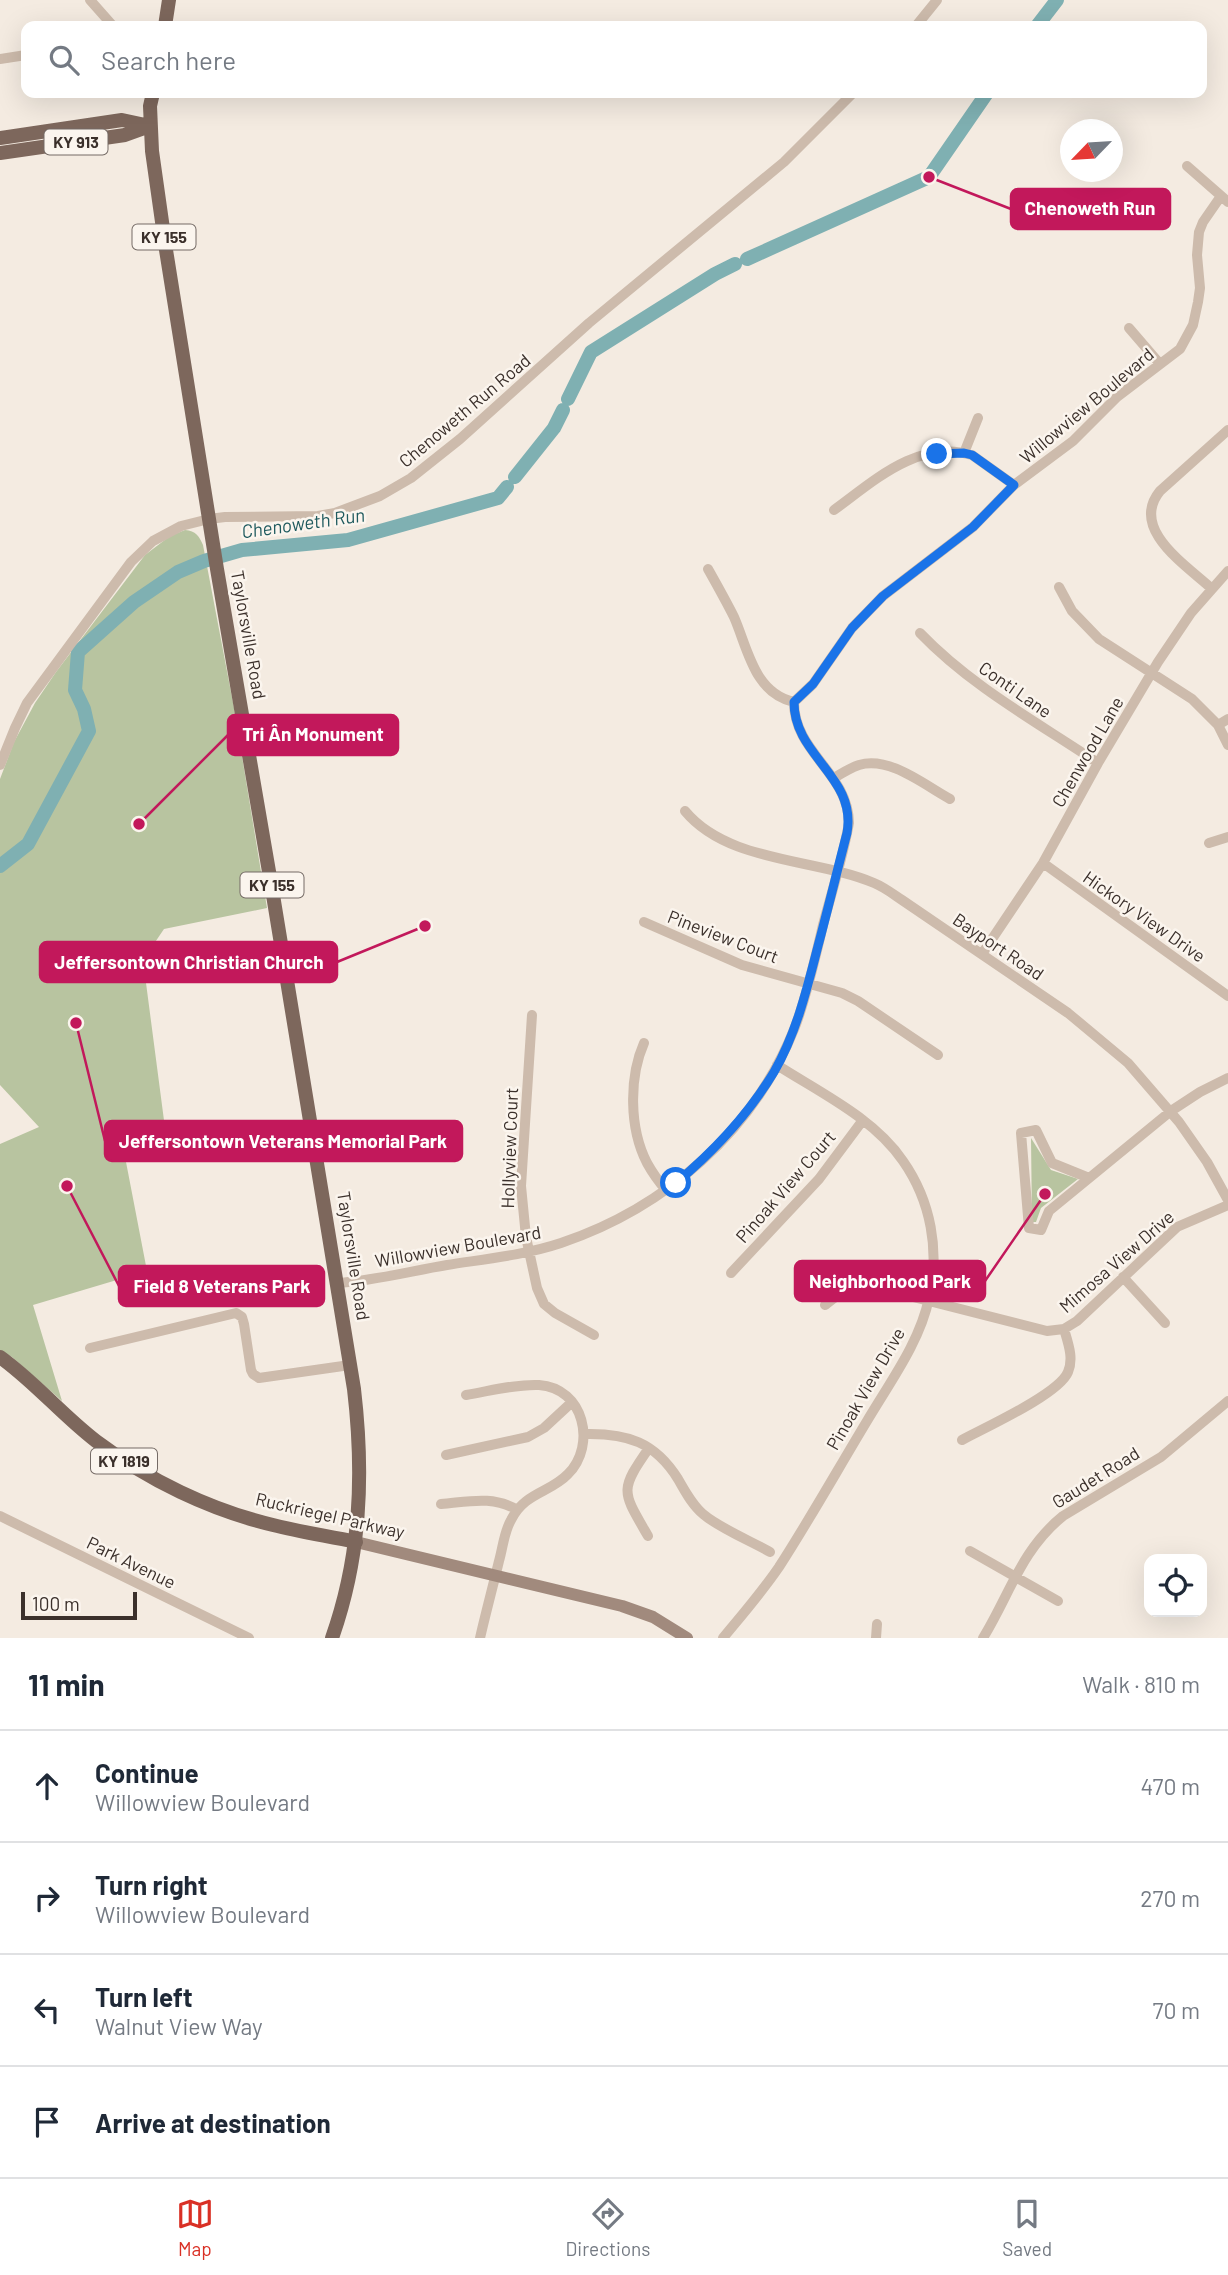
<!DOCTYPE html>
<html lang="en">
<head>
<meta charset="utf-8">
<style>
  :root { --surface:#fff; --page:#f2f2f3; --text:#1f2937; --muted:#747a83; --line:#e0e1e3; --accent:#d93025 }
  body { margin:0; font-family:Barlow,sans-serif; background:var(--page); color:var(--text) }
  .controls { position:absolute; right:21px; bottom:21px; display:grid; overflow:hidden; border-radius:14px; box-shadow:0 7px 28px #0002 }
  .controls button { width:63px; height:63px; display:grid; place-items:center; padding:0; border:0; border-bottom:2px solid var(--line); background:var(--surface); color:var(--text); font:35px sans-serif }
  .compass { position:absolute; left:1060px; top:119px; width:63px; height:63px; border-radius:50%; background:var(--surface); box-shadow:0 7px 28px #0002; rotate:245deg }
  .scale { position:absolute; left:21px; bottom:18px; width:116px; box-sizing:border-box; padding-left:7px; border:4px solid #3b302b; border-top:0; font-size:19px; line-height:24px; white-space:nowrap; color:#3b302b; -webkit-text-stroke:5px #fbf5ee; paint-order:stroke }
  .stop { position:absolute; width:21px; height:21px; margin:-16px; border:5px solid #1a73e8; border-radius:50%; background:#fff }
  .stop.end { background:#1a73e8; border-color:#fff; box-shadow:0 2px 7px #0008 }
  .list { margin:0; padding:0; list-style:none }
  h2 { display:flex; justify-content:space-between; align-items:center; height:91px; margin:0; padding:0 28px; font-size:30px }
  h2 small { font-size:23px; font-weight:400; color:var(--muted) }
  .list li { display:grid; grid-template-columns:46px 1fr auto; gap:21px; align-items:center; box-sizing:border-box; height:112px; padding:0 28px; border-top:2px solid var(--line) }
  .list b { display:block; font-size:26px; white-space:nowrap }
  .list p { margin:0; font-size:23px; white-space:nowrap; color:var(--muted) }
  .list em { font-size:23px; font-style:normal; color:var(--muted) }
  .icon { flex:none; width:38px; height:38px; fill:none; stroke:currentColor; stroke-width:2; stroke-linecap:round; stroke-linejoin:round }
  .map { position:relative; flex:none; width:1228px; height:1638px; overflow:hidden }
  .search { position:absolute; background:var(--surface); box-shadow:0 7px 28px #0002; left:21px; right:21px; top:21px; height:77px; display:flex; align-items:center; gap:18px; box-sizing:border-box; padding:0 24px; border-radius:14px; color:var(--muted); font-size:26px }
  .sheet { height:539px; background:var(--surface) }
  nav { display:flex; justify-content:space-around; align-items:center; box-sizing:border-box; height:98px; border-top:2px solid var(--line); background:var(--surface); font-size:19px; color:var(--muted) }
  nav a { display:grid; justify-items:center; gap:4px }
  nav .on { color:var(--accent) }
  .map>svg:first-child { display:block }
  .green { fill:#b8c4a0 }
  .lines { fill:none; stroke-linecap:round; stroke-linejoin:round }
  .river { stroke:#7fb0b2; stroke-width:14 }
  .minor { stroke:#cdbbac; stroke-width:10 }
  .secondary { stroke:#a18a7d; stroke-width:12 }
  .primary { stroke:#7d675c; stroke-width:14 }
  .route { stroke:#1a73e8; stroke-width:9 }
  .labels { text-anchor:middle; stroke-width:5; stroke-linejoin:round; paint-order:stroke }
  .shield { fill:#fbf5ee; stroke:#756b66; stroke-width:2 }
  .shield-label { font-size:16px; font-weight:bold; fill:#3b302b }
  .street-label { font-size:18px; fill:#3b302b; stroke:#fbf5ee }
  .water-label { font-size:19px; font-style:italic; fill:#1f5a5e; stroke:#fbf5ee }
  .leader { fill:none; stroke:#c2185b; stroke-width:2.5 }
  .callout-dot { fill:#c2185b; stroke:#fbf5ee; stroke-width:2.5 }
  .callout { fill:#c2185b; stroke:#c2185b; stroke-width:2.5 }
  .callout-label { font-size:19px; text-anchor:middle; font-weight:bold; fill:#fff }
</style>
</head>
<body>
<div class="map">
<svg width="1228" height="1638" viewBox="0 0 1228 1638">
  <rect width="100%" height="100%" fill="#f4ebe1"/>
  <path class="green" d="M185,530C196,531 199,536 203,545L234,708L267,908L164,929L143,960L165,1128L121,1136L147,1271L33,1305L62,1401L12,1357L0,1350V1144L39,1127L0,1085V779L14,742L35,703L56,672L145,555L170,536Z
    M1031,1138L1051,1170L1078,1179L1041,1208L1036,1222H1032Z"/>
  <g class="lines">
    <path class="river" d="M1037,26L1057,0
      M747,259L929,177L987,93
      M568,399L591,352L715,274L735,264
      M515,477L554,428L563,410
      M0,866L28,844L89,731L84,709L75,690L78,652L134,602L178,572L204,561L242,550L348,540L498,498L507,487"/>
    <path class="minor" d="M90,0L113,26
      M916,26L937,0
      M0,59L26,55
      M1187,166L1228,202
      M1129,328L1160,364
      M964,453L978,418
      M834,510C874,481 918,439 972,455L1014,485
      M708,569C717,585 726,601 734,617C748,649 754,693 794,702
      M1059,587L1072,611L1099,639L1192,699L1218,725L1228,745
      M1212,589C1186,565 1129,529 1160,491L1228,430
      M920,633C972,687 1037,722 1098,763
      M1218,725L1228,719
      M0,765L15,728L27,703L131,562L153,541L181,526L209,519L225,517L318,516L335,513L380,496L411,478L460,439L589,323L784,162L853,93
      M834,778C842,773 850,768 859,765C890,756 924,785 950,799
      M685,811C728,863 815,858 874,883C884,887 893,894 902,900L1068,1013L1128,1063L1179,1122L1207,1162L1228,1200
      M1209,843L1228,837
      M1043,863L1228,996
      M644,922L742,965L842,993L858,1001L938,1055
      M982,954L1043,863L1098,763L1158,662L1191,613L1228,571
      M532,1015L521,1186L526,1237L537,1288L544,1304L555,1313L594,1335
      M644,1043C629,1077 629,1128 647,1163C652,1172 659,1182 666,1190
      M1089,1178L1052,1163L1036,1130L1021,1133L1029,1228L1041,1230L1049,1211L1171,1111L1200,1092L1228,1078
      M731,1273L819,1179L863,1120
      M1123,1277L1165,1323
      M337,1283C374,1281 411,1271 447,1265C485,1259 525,1255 561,1243C665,1208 754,1131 795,1027C807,995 815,959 823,925C832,891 843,857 849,823C848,772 794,753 794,702L813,684L852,628L883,596L973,527L1014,485L1073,441L1117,397L1180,349L1193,325L1198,302L1200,288L1197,255L1199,232L1203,222L1221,196
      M825,1305C839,1294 851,1284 870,1286L1047,1331L1064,1329L1077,1321L1177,1227L1228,1205
      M90,1348L236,1313L242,1317L244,1324L251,1370L253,1374L259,1378L350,1365
      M466,1395C490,1391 515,1384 539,1385C584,1388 597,1445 568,1474C550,1493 525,1492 511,1520C504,1532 503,1547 499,1561C493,1586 486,1612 480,1638
      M585,1434C627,1433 655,1442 678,1479C685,1491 692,1505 703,1514C719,1528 751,1541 770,1552
      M962,1440C986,1427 1059,1394 1068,1372C1074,1358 1068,1343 1064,1329
      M446,1455L528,1437L544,1428L571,1403
      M441,1504C467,1502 493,1495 517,1510
      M0,1516L249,1638
      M648,1536C622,1491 619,1491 649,1448
      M970,1551L1058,1601
      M723,1638C742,1615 762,1592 779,1567C810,1519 838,1469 867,1421C890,1382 920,1342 929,1298C940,1251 931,1201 903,1161C874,1118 819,1092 777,1065
      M876,1638L877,1624
      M983,1638C1010,1594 1021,1550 1063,1516L1161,1457L1228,1401"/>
    <path class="secondary" d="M356,1542L622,1606L653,1617L687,1638"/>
    <path class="primary" d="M165,26L169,0
      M153,93L150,106L152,151L166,250L217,569L272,889L354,1389C364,1474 361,1556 332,1638
      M0,138L122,120L150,126
      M0,153L125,135L150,126
      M0,1357C35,1382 62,1415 96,1441C148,1480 210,1510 273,1525C300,1532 328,1536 356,1542"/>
  </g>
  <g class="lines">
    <path class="route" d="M676,1183C714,1151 748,1115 774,1072C796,1034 807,989 818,946C828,909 837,871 847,833C857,776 794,757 794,702L813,684L852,628L883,596L973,527L1014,485L972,455L964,453L937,454"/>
  </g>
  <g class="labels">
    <g class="shield">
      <rect x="44.5" y="129.5" width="63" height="25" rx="5"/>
      <rect x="132.5" y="224.5" width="63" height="25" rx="5"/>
      <rect x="240.5" y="872.5" width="63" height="25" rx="5"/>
      <rect x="91" y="1448.5" width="66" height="25" rx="5"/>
    </g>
    <g class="shield-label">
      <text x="76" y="148">KY 913</text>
      <text x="164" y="243">KY 155</text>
      <text x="272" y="891">KY 155</text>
      <text x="124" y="1467">KY 1819</text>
    </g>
    <g class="street-label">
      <text transform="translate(1087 406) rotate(-40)" y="6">Willowview Boulevard</text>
      <text transform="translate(465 411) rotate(-40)" y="6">Chenoweth Run Road</text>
      <text transform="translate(248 635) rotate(80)" y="6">Taylorsville Road</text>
      <text transform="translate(1015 690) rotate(35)" y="6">Conti Lane</text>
      <text transform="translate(1088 752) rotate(-60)" y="6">Chenwood Lane</text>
      <text transform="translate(1144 917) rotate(35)" y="6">Hickory View Drive</text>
      <text transform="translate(723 937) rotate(21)" y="6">Pineview Court</text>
      <text transform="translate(998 947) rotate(34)" y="6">Bayport Road</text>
      <text transform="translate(510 1148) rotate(-88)" y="6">Hollyview Court</text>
      <text transform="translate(786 1187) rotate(-49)" y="6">Pinoak View Court</text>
      <text transform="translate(458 1247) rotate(-10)" y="6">Willowview Boulevard</text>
      <text transform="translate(353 1256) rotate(81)" y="6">Taylorsville Road</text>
      <text transform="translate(1117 1262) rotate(-41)" y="6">Mimosa View Drive</text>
      <text transform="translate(866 1389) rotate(-60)" y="6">Pinoak View Drive</text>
      <text transform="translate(1096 1478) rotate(-32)" y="6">Gaudet Road</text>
      <text transform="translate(330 1516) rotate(13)" y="6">Ruckriegel Parkway</text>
      <text transform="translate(131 1563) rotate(26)" y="6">Park Avenue</text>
    </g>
    <g class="water-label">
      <text transform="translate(303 523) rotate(-8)" y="7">Chenoweth Run</text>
    </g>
  </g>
  <path class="leader" d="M929 177L1011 209M139 824L228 735M425 926L337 962M76 1023L105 1141M1045 1194L985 1281M67 1186L119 1286"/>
  <g class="callout-dot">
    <circle cx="929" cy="177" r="7"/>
    <circle cx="139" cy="824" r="7"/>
    <circle cx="425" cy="926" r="7"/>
    <circle cx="76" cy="1023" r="7"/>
    <circle cx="1045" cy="1194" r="7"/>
    <circle cx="67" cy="1186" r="7"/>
  </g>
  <g class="callout">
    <rect x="1011" y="189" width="159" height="40" rx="7"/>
    <rect x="228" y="715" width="170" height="40" rx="7"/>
    <rect x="40" y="942" width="297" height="40" rx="7"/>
    <rect x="105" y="1121" width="357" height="40" rx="7"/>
    <rect x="795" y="1261" width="190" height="40" rx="7"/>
    <rect x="119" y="1266" width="205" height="40" rx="7"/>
  </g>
  <g class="callout-label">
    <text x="1090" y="215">Chenoweth Run</text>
    <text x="313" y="741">Tri Ân Monument</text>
    <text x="189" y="969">Jeffersontown Christian Church</text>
    <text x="283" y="1148">Jeffersontown Veterans Memorial Park</text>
    <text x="890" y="1288">Neighborhood Park</text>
    <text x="222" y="1293">Field 8 Veterans Park</text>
  </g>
</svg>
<div class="controls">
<button><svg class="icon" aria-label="locate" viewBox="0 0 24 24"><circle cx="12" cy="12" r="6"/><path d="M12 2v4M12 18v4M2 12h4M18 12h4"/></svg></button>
</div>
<svg class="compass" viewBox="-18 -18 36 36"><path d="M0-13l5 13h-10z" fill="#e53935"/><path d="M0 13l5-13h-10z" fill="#747a83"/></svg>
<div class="scale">100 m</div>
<div class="stop" style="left:676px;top:1183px"></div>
<div class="stop end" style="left:937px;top:454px"></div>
<div class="search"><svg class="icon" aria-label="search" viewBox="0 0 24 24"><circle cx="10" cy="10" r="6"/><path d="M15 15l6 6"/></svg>Search here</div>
</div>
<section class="sheet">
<h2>11 min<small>Walk · 810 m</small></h2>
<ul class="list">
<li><svg class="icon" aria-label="ahead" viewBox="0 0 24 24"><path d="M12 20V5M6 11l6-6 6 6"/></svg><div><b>Continue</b><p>Willowview Boulevard</p></div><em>470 m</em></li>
<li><svg class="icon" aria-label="right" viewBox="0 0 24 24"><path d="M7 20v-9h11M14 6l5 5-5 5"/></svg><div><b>Turn right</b><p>Willowview Boulevard</p></div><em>270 m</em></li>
<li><svg class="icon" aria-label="left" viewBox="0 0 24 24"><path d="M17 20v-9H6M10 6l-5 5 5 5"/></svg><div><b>Turn left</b><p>Walnut View Way</p></div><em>70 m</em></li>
<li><svg class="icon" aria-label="arrive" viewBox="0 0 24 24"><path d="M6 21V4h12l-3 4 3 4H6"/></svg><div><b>Arrive at destination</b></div></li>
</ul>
</section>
<nav>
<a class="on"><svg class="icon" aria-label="map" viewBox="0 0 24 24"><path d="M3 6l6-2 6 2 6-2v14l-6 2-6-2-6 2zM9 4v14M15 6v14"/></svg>Map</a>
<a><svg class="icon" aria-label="directions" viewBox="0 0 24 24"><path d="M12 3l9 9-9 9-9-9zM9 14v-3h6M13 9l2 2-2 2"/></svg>Directions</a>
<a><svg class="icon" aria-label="saved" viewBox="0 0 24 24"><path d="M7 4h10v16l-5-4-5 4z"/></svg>Saved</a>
</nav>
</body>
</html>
